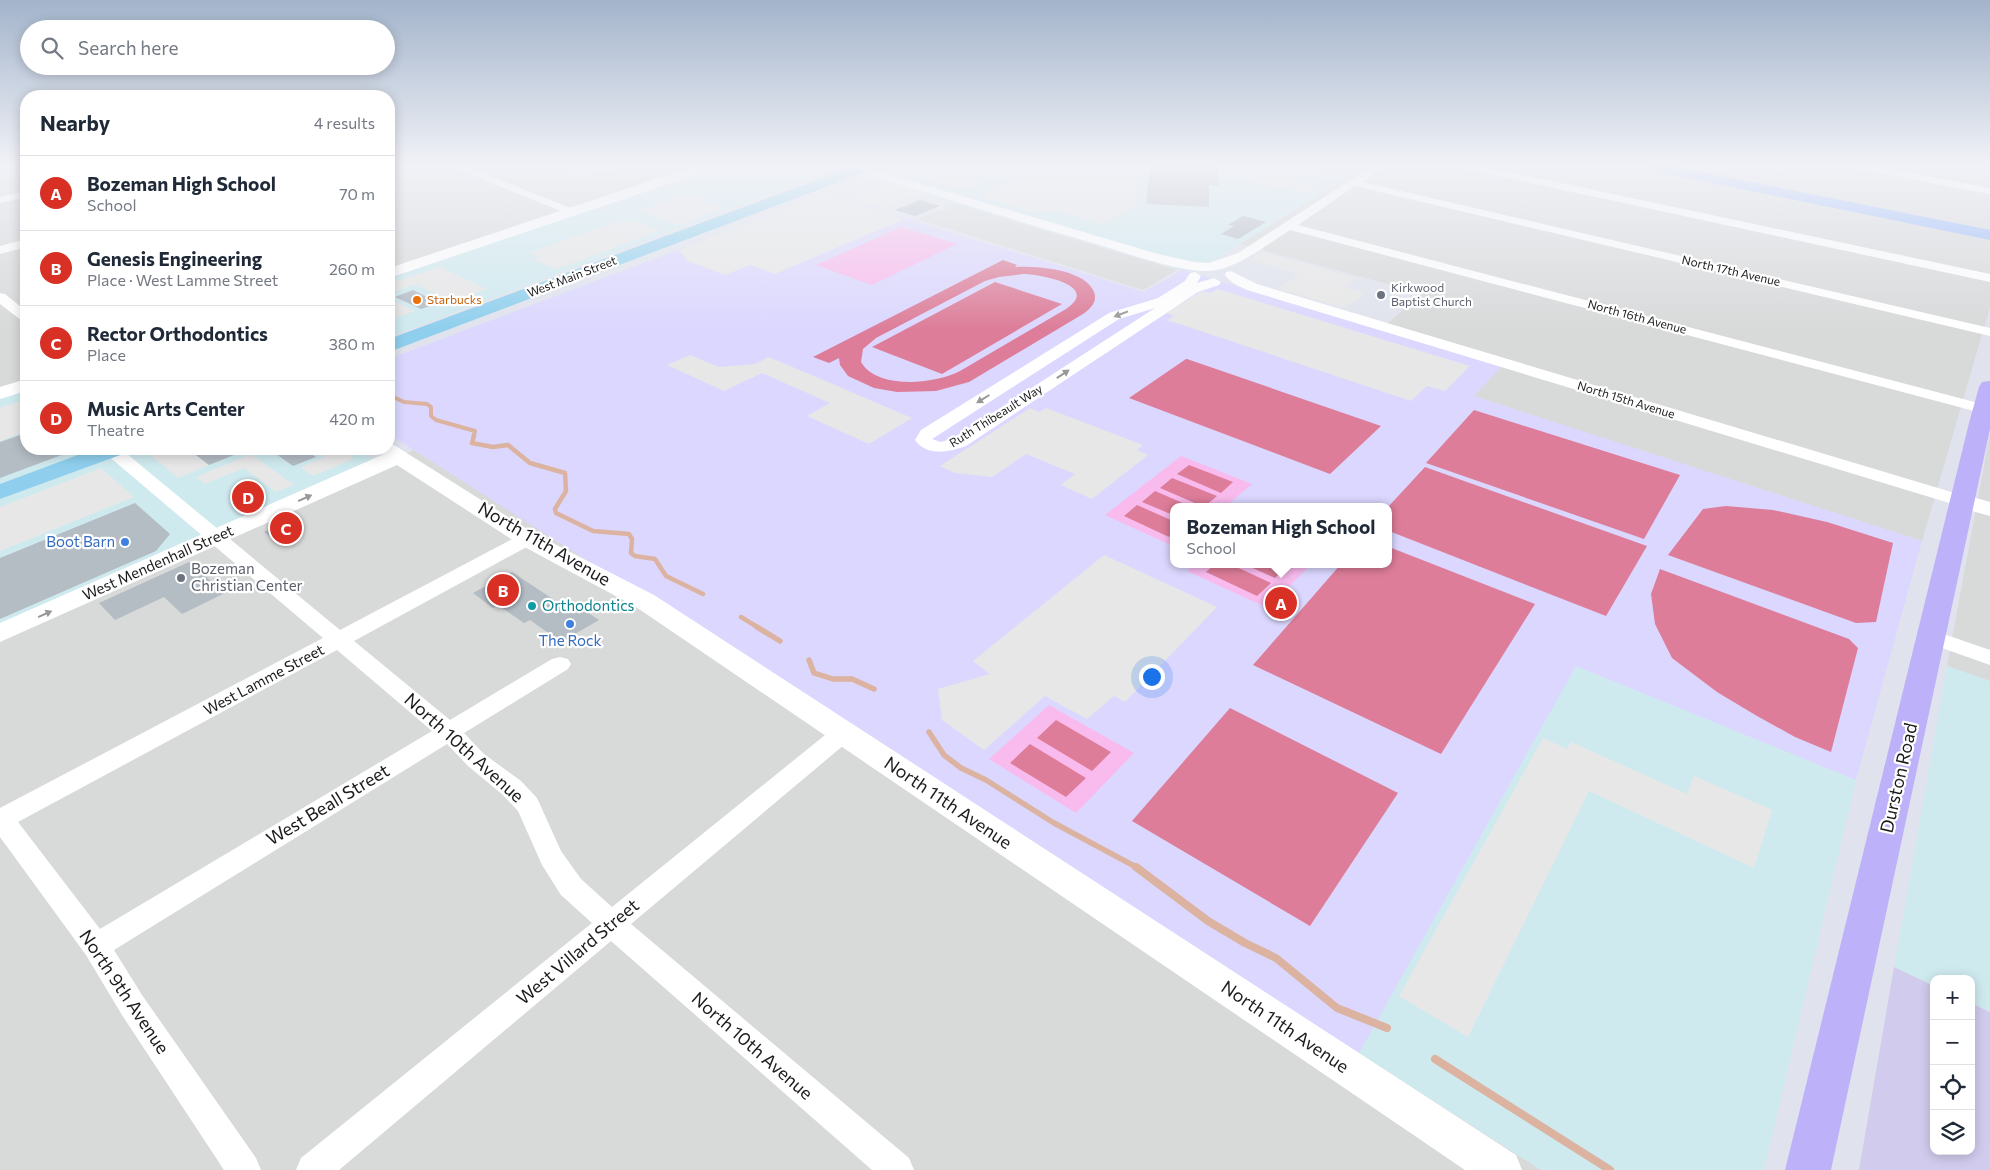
<!DOCTYPE html>
<html lang="en">
<head>
<meta charset="utf-8">
<style>
  :root { --surface:#fff; --page:#f2f2f3; --text:#1f2937; --muted:#747a83; --line:#e0e1e3; --accent:#d93025 }
  body { margin:0; font-family:Commissioner,sans-serif; background:var(--page); color:var(--text) }
  .controls { position:absolute; right:15px; bottom:15px; display:grid; overflow:hidden; border-radius:10px; box-shadow:0 2px 12px #0003 }
  .controls button { width:45px; height:45px; display:grid; place-items:center; padding:0; border:0; border-bottom:1px solid var(--line); background:var(--surface); color:var(--text); font:25px sans-serif }
  .you { position:absolute; left:1151px; top:676px; width:18px; height:18px; margin:-12px; border:4px solid #fff; border-radius:50%; background:#1a73e8; box-shadow:0 0 0 8px #1a73e833 }
  .badge { display:grid; place-items:center; width:32px; height:32px; border-radius:50%; background:var(--accent); color:#fff; font-size:16px; font-weight:700 }
  .pin { position:absolute; translate:-50% -50%; border:2px solid #fff; box-shadow:0 1px 5px #0006 }
  .popup { position:absolute; left:1170px; top:503px; width:222px; height:65px; box-sizing:border-box; display:grid; place-content:center; border-radius:10px; background:var(--surface); filter:drop-shadow(0 1px 4px #0005); font-size:16px; white-space:nowrap; color:var(--muted) }
  .popup b { font-size:19px; color:var(--text) }
  .popup::after { content:''; position:absolute; left:50%; top:100%; margin-left:-10px; border:10px solid transparent; border-top-color:var(--surface) }
  .list { margin:0; padding:0; list-style:none }
  h2 { display:flex; justify-content:space-between; align-items:center; height:65px; margin:0; padding:0 20px; font-size:21px }
  h2 small { font-size:16px; font-weight:400; color:var(--muted) }
  .list li { display:grid; grid-template-columns:32px 1fr auto; gap:15px; align-items:center; box-sizing:border-box; height:75px; padding:0 20px; border-top:1px solid var(--line) }
  .list b { display:block; font-size:19px; white-space:nowrap }
  .list p { margin:0; font-size:16px; white-space:nowrap; color:var(--muted) }
  .list em { font-size:16px; font-style:normal; color:var(--muted) }
  .icon { flex:none; width:28px; height:28px; fill:none; stroke:currentColor; stroke-width:2; stroke-linecap:round; stroke-linejoin:round }
  .map { position:relative; flex:none; width:1990px; height:1170px; overflow:hidden }
  .search { position:absolute; background:var(--surface); box-shadow:0 2px 12px #0003; left:20px; top:20px; width:375px; height:55px; display:flex; align-items:center; gap:12px; box-sizing:border-box; padding:0 18px; border-radius:28px; color:var(--muted); font-size:19px }
  .panel { position:absolute; background:var(--surface); box-shadow:0 2px 12px #0003; left:20px; top:90px; width:375px; height:365px; border-radius:20px }
  .map>svg:first-child { display:block }
  .residential { fill:#d8d9d9 }
  .commercial { fill:#cfeaef }
  .education { fill:#dbd7ff; fill-rule:evenodd }
  .farmland { fill:#d1cbed }
  .park { fill:#f9bbee }
  .pitch { fill:#dd7d99; fill-rule:evenodd }
  .parking { fill:#e7e7e7 }
  .lines { fill:none; stroke-linecap:round; stroke-linejoin:round }
  .stream-far3 { stroke:#dbb3a0; stroke-width:4 }
  .stream-far2 { stroke:#dbb3a0; stroke-width:4.5 }
  .stream-far1 { stroke:#dbb3a0; stroke-width:5.5 }
  .stream { stroke:#dbb3a0; stroke-width:8 }
  .building { fill:#b4bcc4 }
  .minor { fill:#fff; fill-rule:evenodd }
  .tertiary { fill:#fff; fill-rule:evenodd }
  .secondary { fill:#bdb2f9; fill-rule:evenodd }
  .primary { fill:#97b8fc; fill-rule:evenodd }
  .trunk { fill:#8fcfed; fill-rule:evenodd }
  .oneway { fill:#989898 }
  .worship-dot { fill:#6b7280; stroke:#fff; stroke-width:2 }
  .food-dot { fill:#e8710a; stroke:#fff; stroke-width:2 }
  .shop-dot { fill:#3f7fe0; stroke:#fff; stroke-width:2 }
  .culture-dot { fill:#0f9aa8; stroke:#fff; stroke-width:2 }
  .labels { text-anchor:middle; stroke-width:4.5; stroke-linejoin:round; paint-order:stroke }
  .far-street-label { font-size:12px; fill:#1b1b1b; stroke:#fff }
  .far-worship-label { font-size:12px; fill:#5b616d; stroke:#fff; text-anchor:start }
  .far-food-label { font-size:12px; fill:#c56008; stroke:#fff; text-anchor:start }
  .shop-label { font-size:15px; fill:#366cbe; stroke:#fff; text-anchor:end }
  .street-label { font-size:15px; fill:#1b1b1b; stroke:#fff }
  .worship-label { font-size:15px; fill:#5b616d; stroke:#fff; text-anchor:start }
  .culture-label { font-size:15px; fill:#0d838f; stroke:#fff; text-anchor:start }
  .near-street-label { font-size:18px; fill:#1b1b1b; stroke:#fff }
</style>
</head>
<body>
<div class="map">
<svg width="1990" height="1170" viewBox="0 0 1990 1170">
  <rect width="100%" height="100%" fill="#e0e3ed"/>
  <path class="residential" d="M0,166H26V388L0,397Z
    M389,166H715L389,276Z
    M1295,166H1990V307L1922,541L1473,396L1502,365L1382,329L1421,293L1240,244L1346,178Z
    M955,204L1177,270L1143,290L918,219Z
    M1990,433V681L1947,666Z
    M414,450L519,515L1541,1170H0V633Z"/>
  <path class="commercial" d="M715,166H1295L1348,178L1203,266L1183,270L837,169L389,337V276Z
    M26,388V449H356L381,464L0,633V397Z
    M1576,665L1856,780L1764,1170H1541L1359,1053Z
    M1947,666L1990,681V1012L1971,1003V979H1934V986L1894,967Z"/>
  <path class="education" d="M826,194L1144,292L1183,270L1503,365L1474,396L1922,541L1856,780L1576,666L1359,1053L395,438L389,431V359ZM1174,507H1388V564H1174Z"/>
  <path class="farmland" d="M1894,967L1934,986V1151H1971V1003L1990,1012V1170H1859Z"/>
  <path class="park" d="M901,227L957,244L872,285L816,265Z
    M1181,456L1252,484L1225,507H1174L1173,546L1105,515Z
    M1194,564H1311L1268,608L1187,571Z
    M1049,705L1134,753L1076,813L989,759Z"/>
  <path class="pitch" d="M1003,260L1017,265L1015,267C1036,266 1085,269 1094,292C1098,302 1090,309 1083,314L969,382L936,391L897,392L874,388L848,376L840,365L839,358L829,363L813,357ZM1023,274C1038,274 1102,285 1066,309L960,371C936,384 877,390 861,362L863,349L876,338L985,281L999,277Z
    M995,282L1062,304L942,374L872,347Z
    M1186,359H1187L1381,426L1330,474L1129,398Z
    M1474,410L1680,475L1644,539L1426,463Z
    M1189,465L1233,482L1221,493L1177,474Z
    M1425,467L1647,546L1606,616L1389,531L1388,507Z
    M1172,478L1217,496L1204,507L1160,488Z
    M1155,491L1192,507H1174L1173,515L1142,502Z
    M1137,505L1173,521V533L1169,537L1124,516Z
    M1726,506L1773,510L1827,522L1893,543L1876,622L1856,623L1668,555L1703,509Z
    M1389,547L1535,604L1441,754L1253,665L1341,564H1388Z
    M1215,564H1230L1271,583L1257,596L1206,572Z
    M1244,564H1285L1288,566L1275,578Z
    M1660,569L1849,639L1858,648L1831,752L1795,737L1757,716L1717,692L1672,658L1655,624L1651,594Z
    M1230,708L1398,793L1310,926L1132,821Z
    M1056,720L1111,752L1092,771L1037,738Z
    M1030,744L1086,778L1066,797L1010,763Z"/>
  <path class="parking" d="M577,166H603L612,169L573,181L552,174Z
    M902,166H924L985,183L967,190L893,170Z
    M993,166H1141L1135,207L1102,224L1058,212L1037,213L979,196L1026,175Z
    M1246,168L1321,185L1307,194L1245,179Z
    M887,182L923,192L885,208L853,198L864,194L861,192Z
    M686,194L726,207L678,225L638,211Z
    M824,194L904,219L775,274L750,265L725,275L688,261L679,250Z
    M618,221L623,223L634,221L661,230L557,269L533,260L539,257L529,253Z
    M1262,252L1356,278L1344,287L1365,293L1346,308L1278,289L1299,274L1250,260Z
    M439,267L487,289L452,302L416,284L389,294V284Z
    M1218,289L1470,366L1445,391L1427,386L1411,401L1167,320L1174,316L1166,313L1202,291L1211,293Z
    M389,298L415,311L393,319L389,316Z
    M690,355L719,367L755,364L769,357L912,418L869,444L807,416L830,403L762,373L724,391L667,365Z
    M26,399V431L0,441V408Z
    M1030,408L1039,412L1046,408L1143,445L1137,450L1148,455L1092,499L1061,485L1075,474L1026,454L992,477L955,473L940,466Z
    M159,449H188L209,465L178,478L148,453Z
    M315,449H345L353,455L351,460L313,476L300,467L325,457Z
    M251,454L294,485L276,492L244,468L205,484L196,477Z
    M101,468L134,497L0,551V507Z
    M1104,555L1217,607L1125,702L1114,696L1087,719L1045,696L984,750L942,720L938,689L990,674L973,661Z
    M1543,738L1567,749L1571,742L1687,794L1694,776L1772,810L1754,868L1589,791L1468,1037L1399,996Z"/>
  <g class="lines">
    <path class="stream-far3" d="M389,395L404,402L427,404L431,407V416L436,420L475,431L473,438"/>
    <path class="stream-far2" d="M474,436L472,443L493,447L508,445L530,463L565,473L566,491L555,509L556,513L593,531L629,534L632,539L631,553L635,556L655,559L666,576L703,594
      M741,617L759,628"/>
    <path class="stream-far1" d="M757,627L780,641
      M809,660L814,673L833,679H852L874,689
      M929,732L944,755L961,768L986,780L1054,823L1138,868"/>
    <path class="stream" d="M1136,867L1208,921L1245,943L1276,958L1337,1008L1387,1028
      M1435,1059L1610,1170"/>
  </g>
  <path class="building" d="M1150,166H1218L1219,186L1209,185V207L1146,204Z
    M920,200L940,206L915,216L895,210Z
    M1243,216L1266,222L1238,239L1221,234L1234,226L1228,225Z
    M413,290L439,303L421,309L395,297Z
    M26,433V449H74L75,450L0,478V442Z
    M188,449H249L209,465Z
    M269,449H304L316,457L293,466Z
    M135,503L170,534L156,551L0,619V558Z
    M288,520L300,529L275,540L264,532Z
    M189,562L225,593L182,614L164,597L115,620L99,603Z
    M512,572L571,611L578,606L599,620L561,642L530,620L524,623L498,605L493,608L473,593Z"/>
  <g class="lines">
    <path class="minor" d="M450,166H465L576,210L578,212L576,214H568Z
      M1372,166H1384L1363,182L1990,328V336L1355,186L1298,225L1990,406V412L1984,414L1978,412L1290,230C1268,244 1236,269 1210,271C1179,272 1133,255 1103,246C1020,222 938,196 856,171L855,169L856,167H864L1158,254L1194,262L1209,263L1238,253Z
      M1461,166H1481L1990,274V282L1466,169Z
      M1851,166H1874L1990,188V194L1856,169Z
      M26,191V197L0,203V197Z
      M26,239V247L0,254V246Z
      M1231,271L1257,284L1968,497L1971,501L1968,505L1962,506L1956,505L1247,290C1238,286 1231,283 1225,275L1226,272Z
      M1195,272L1201,276L1197,283L1214,278L1221,282L1219,285L1198,292L966,446C949,452 927,457 915,440L921,430L1109,313L1158,298L1185,281L1190,273ZM1155,308L954,438L941,442L932,439L1119,319Z
      M0,293L5,294L26,311V321L21,320L0,304Z
      M104,449H121L340,630L520,535L527,533L534,535L536,539L534,543L354,641L450,720L552,659L560,657L568,659L571,664L568,669L464,733L484,754L521,781L537,798L561,851L581,879L612,907L835,727L843,724L851,727L855,733L851,739L631,924L909,1158L914,1170H872L611,941L339,1170H296L301,1158L592,923L561,895L542,865L518,811L503,795L468,766L447,744L114,950L142,995L256,1158L261,1170H224L122,1015L86,955L0,837V808L323,638L106,454ZM337,650L432,731L100,929L18,822Z
      M1932,630L1990,650V665L1925,642L1921,637L1925,632Z"/>
    <path class="tertiary" d="M14,166H26V174L21,173Z
      M695,166H714L713,169L389,278V268Z
      M26,379V391L0,399V387Z
      M389,443L394,445L535,534L654,595L1516,1155L1522,1170H1465L636,607L519,544L397,465L0,642V623L382,455L376,449H389Z
      M1962,494L1990,502V516L1954,506L1951,501L1954,496Z"/>
    <path class="secondary" d="M1990,381V429L1831,1170H1785L1969,423L1979,387L1982,382Z"/>
    <path class="primary" d="M1642,166H1671L1990,230V240L1649,170Z"/>
    <path class="trunk" d="M854,166H875L873,169L389,352V339Z
      M94,449H127L123,454L0,499V484Z"/>
  </g>
  <defs><path id="oneway-solid" d="M-6-.8H1V-3.2L6.5 0L1 3.2V.8H-6Z" transform="scale(1.25)"/></defs>
  <g class="oneway">
    <use href="#oneway-solid" transform="translate(1121 314) rotate(159)"/>
    <use href="#oneway-solid" transform="translate(1063 374) rotate(-33)"/>
    <use href="#oneway-solid" transform="translate(983 399) rotate(148)"/>
    <use href="#oneway-solid" transform="translate(305 498) rotate(-24)"/>
    <use href="#oneway-solid" transform="translate(45 614) rotate(-24)"/>
  </g>
  <linearGradient id="sky" x2="0" y2="1"><stop stop-color="#a3b4cb"/><stop offset="0.5" stop-color="#f1f2f7"/><stop offset="1" stop-color="#f1f2f7" stop-opacity="0"/></linearGradient>
  <rect width="1990" height="330" fill="url(#sky)"/>
  <g class="worship-dot">
    <circle cx="1381" cy="295" r="5"/>
    <circle cx="181" cy="578" r="5"/>
  </g>
  <circle class="food-dot" cx="417" cy="300" r="5"/>
  <g class="shop-dot">
    <circle cx="125" cy="542" r="5"/>
    <circle cx="570" cy="624" r="5"/>
  </g>
  <circle class="culture-dot" cx="532" cy="606" r="5"/>
  <g class="labels">
    <g class="far-street-label">
      <text transform="translate(1731 271) rotate(13)" y="4">North 17th Avenue</text>
      <text transform="translate(572 277) rotate(-21)" y="4">West Main Street</text>
      <text transform="translate(1637 317) rotate(15)" y="4">North 16th Avenue</text>
      <text transform="translate(1626 400) rotate(17)" y="4">North 15th Avenue</text>
      <text transform="translate(996 416) rotate(-32)" y="4">Ruth Thibeault Way</text>
    </g>
    <g class="far-worship-label">
      <text x="1391" y="292">Kirkwood<tspan x="1391" dy="14">Baptist Church</tspan></text>
    </g>
    <g class="far-food-label">
      <text x="427" y="304">Starbucks</text>
    </g>
    <g class="shop-label">
      <text x="115" y="547">Boot Barn</text>
      <text x="570" y="646" text-anchor="middle">The Rock</text>
    </g>
    <g class="street-label">
      <text transform="translate(158 563) rotate(-24)" y="5">West Mendenhall Street</text>
      <text transform="translate(264 680) rotate(-28)" y="5">West Lamme Street</text>
    </g>
    <g class="worship-label">
      <text x="191" y="574">Bozeman<tspan x="191" dy="17">Christian Center</tspan></text>
    </g>
    <g class="culture-label">
      <text x="542" y="611">Orthodontics</text>
    </g>
    <g class="near-street-label">
      <text transform="translate(544 544) rotate(30)" y="6">North 11th Avenue</text>
      <text transform="translate(464 748) rotate(42)" y="6">North 10th Avenue</text>
      <text transform="translate(1899 778) rotate(-77)" y="6">Durston Road</text>
      <text transform="translate(948 803) rotate(34)" y="6">North 11th Avenue</text>
      <text transform="translate(328 805) rotate(-31)" y="6">West Beall Street</text>
      <text transform="translate(578 952) rotate(-40)" y="6">West Villard Street</text>
      <text transform="translate(124 992) rotate(56)" y="6">North 9th Avenue</text>
      <text transform="translate(1285 1027) rotate(34)" y="6">North 11th Avenue</text>
      <text transform="translate(752 1046) rotate(41)" y="6">North 10th Avenue</text>
    </g>
  </g>
</svg>
<div class="controls">
<button>+</button>
<button>−</button>
<button><svg class="icon" aria-label="locate" viewBox="0 0 24 24"><circle cx="12" cy="12" r="6"/><path d="M12 2v4M12 18v4M2 12h4M18 12h4"/></svg></button>
<button><svg class="icon" aria-label="layers" viewBox="0 0 24 24"><path d="M12 4l9 5-9 5-9-5zM3 14l9 5 9-5"/></svg></button>
</div>
<div class="you"></div>
<div class="pin badge" style="left:1281px;top:603px">A</div>
<div class="popup"><b>Bozeman High School</b>School</div>
<div class="pin badge" style="left:503px;top:590px">B</div>
<div class="pin badge" style="left:286px;top:528px">C</div>
<div class="pin badge" style="left:248px;top:497px">D</div>
<div class="search"><svg class="icon" aria-label="search" viewBox="0 0 24 24"><circle cx="10" cy="10" r="6"/><path d="M15 15l6 6"/></svg>Search here</div>
<section class="panel">
<h2>Nearby<small>4 results</small></h2>
<ul class="list">
<li><span class="badge">A</span><div><b>Bozeman High School</b><p>School</p></div><em>70 m</em></li>
<li><span class="badge">B</span><div><b>Genesis Engineering</b><p>Place · West Lamme Street</p></div><em>260 m</em></li>
<li><span class="badge">C</span><div><b>Rector Orthodontics</b><p>Place</p></div><em>380 m</em></li>
<li><span class="badge">D</span><div><b>Music Arts Center</b><p>Theatre</p></div><em>420 m</em></li>
</ul>
</section>
</div>
</body>
</html>
